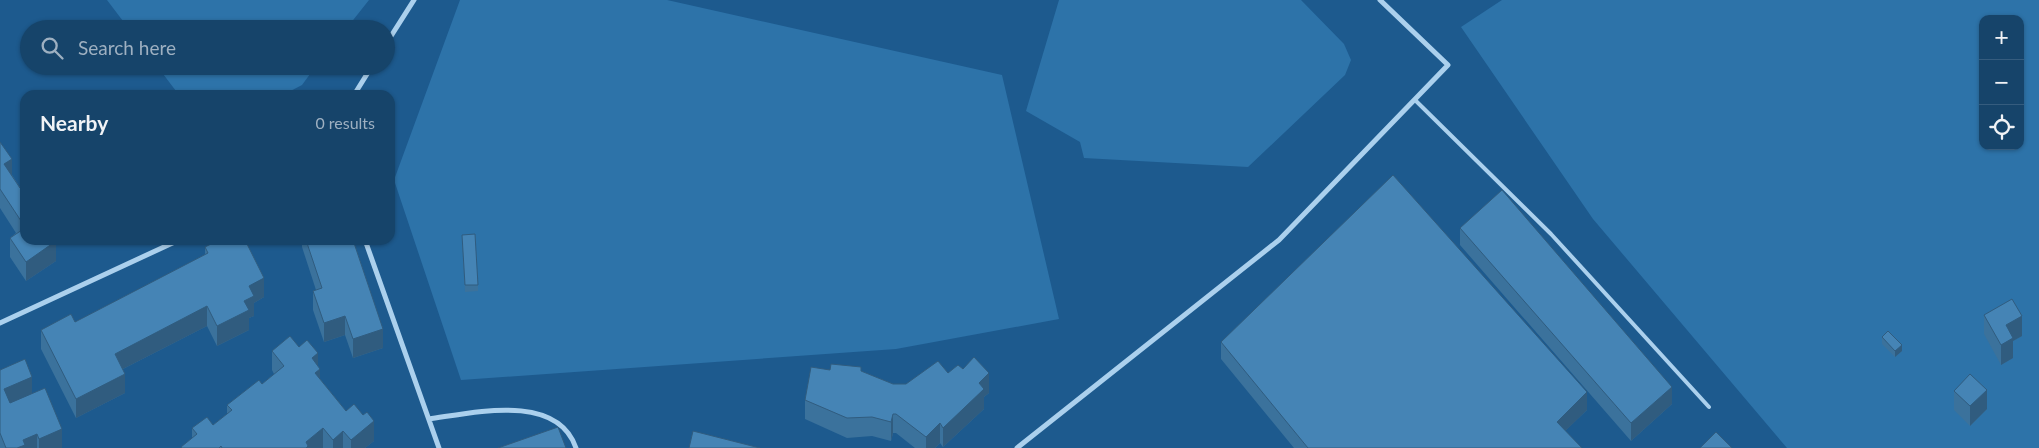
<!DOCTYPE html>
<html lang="en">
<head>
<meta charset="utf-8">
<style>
  :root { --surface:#16446a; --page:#234e72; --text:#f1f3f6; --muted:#9eb0c1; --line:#355c7e }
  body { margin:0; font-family:Lato,sans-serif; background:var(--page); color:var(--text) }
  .controls { position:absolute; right:15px; top:15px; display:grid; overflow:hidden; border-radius:10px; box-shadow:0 1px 4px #0004 }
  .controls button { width:45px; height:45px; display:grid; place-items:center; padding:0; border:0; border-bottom:1px solid var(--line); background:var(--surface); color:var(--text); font:25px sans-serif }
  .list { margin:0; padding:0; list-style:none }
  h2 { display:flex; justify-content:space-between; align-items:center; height:65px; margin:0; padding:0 20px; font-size:21px }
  h2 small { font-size:16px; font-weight:400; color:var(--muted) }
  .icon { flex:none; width:28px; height:28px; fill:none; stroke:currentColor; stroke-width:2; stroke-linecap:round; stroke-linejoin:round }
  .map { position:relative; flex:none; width:2039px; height:448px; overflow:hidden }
  .search { position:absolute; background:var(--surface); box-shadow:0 1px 4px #0004; left:20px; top:20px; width:375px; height:55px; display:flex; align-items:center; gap:12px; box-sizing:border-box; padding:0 18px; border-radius:28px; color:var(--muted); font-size:19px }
  .panel { position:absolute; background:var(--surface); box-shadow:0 1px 4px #0004; left:20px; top:90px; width:375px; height:155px; border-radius:15px }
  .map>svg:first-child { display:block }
  .green { fill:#2d73a9; fill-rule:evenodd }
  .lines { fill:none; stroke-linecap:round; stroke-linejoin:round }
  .lane { stroke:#abd0ed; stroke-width:4 }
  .street { stroke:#abd0ed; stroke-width:5 }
  .wall { fill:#3b729c }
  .shaded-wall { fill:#305c7f }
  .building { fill:#4584b5; stroke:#305c7f }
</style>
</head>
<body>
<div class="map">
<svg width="2039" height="448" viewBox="0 0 2039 448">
  <rect width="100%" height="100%" fill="#1d5a8e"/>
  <path class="green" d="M107,0H369L346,29H129Z
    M460,0H667L1002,75L1059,319L896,349L461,380L394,180Z
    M1059,0H1301L1344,44L1351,60L1345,75L1248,167L1084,158L1080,142L1026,111Z
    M1502,0H2039V448H1787L1593,219L1461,27ZM1983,19H2020V146H1983Z
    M157,66H316L302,85L283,95H179Z"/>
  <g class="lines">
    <path class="lane" d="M1415,100L1551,234L1709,407"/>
    <path class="street" d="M386,44L414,0
      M354,95L372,66
      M365,240L439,448
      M0,323L179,240
      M429,419C472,413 557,392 576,448
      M1017,448L1279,240L1448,65L1380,0"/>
  </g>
  <path class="wall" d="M0,142L12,175L56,243V261L26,281L10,257V238L16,233L0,208Z
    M1460,228L1672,404L1631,441L1460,245Z
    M302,240H353L383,348L353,358L345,335L324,342L313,310V291L316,290L302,247Z
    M462,241L478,285V291L465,292Z
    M205,247L264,297L254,303V316L249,318V330L217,346L207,326L123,369L125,393L76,418L41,349V330L75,322L205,255Z
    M1984,315L2022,336L2013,341V358L2001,365L1984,334Z
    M1882,337L1902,351L1895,357L1882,344Z
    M1221,342L1587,410L1565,431L1582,448H1294L1221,359Z
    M299,347L318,365L320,379L346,411L374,441L365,448H181L192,439V428L213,425L227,414V405L262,384L274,374L272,370V351Z
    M0,370L32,393L62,448H0Z
    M830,370L861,371L893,384H906L989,393L984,397V409L943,447L940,443L935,448H915L896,433H893L891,441L872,436L847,438L805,419V400Z
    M1954,391L1987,409L1970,426L1954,410Z"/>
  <path class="shaded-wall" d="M12,159V179L4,164Z
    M49,240H62L56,243V261L26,281V262Z
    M264,278V297L254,303V316L249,318V330L217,346V326L244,301L249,286Z
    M207,306V326L115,373V354Z
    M345,316V335L324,342V323Z
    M2022,316V336L2013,341V358L2001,365V345L2006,325Z
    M383,329V348L353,358V339Z
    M1902,345V351L1895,357V351Z
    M318,353V371L320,369V388L315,392L312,358Z
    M989,373V393L984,397V409L943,447V428L979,383Z
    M125,374V393L76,418V399Z
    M32,377V397L4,409V389Z
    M1672,387V404L1631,441V423Z
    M1987,390V409L1970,426V406Z
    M1587,392V410L1557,439V422Z
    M893,414V433L891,441V422Z
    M374,421V441L365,448H351V440Z
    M940,423V443L935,448H926V437Z
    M323,428V448H305L306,442Z
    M62,429V448H39V439Z
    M343,431V448H333V440Z
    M37,434V448H17L23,440Z"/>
  <path class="building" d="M0,142L12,159L4,164L20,188L25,185V227L0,189Z
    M1393,175L1587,392L1557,422L1582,448H1308L1221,342Z
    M1502,190L1672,387L1631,423L1460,228Z
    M25,228V240H56V241L26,262L10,238Z
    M475,234L478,285H465L462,235Z
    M219,240H245L264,278L249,286L254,296L244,301L249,310L217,326L207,306L115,354L125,374L76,399L41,330L71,314L75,322L208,253L205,247Z
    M306,240H353L383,329L353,339L345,316L324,323L313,291L322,288Z
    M2012,299L2022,316L2006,325L2013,338L2001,345L1984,315Z
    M1888,331L1902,345L1895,351L1882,337Z
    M290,336L299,347L307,340L318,353L312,358L320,369L315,373L346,411L354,404L363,415L367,412L374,421L351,440L343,431L333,440L323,428L306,442L308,446L306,448H222L221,446L219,448H182L181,447L197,434L192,428L207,417L213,425L232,410L227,405L259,380L262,384L284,366L272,351Z
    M974,357L989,373L979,383L984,389L943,428L940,423L926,437L896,414H893L891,422L872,417L847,418L805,400L811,367L830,370L831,364L861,367V371L893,384H906L938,361L948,373L958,365L963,369Z
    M25,359L32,377L4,389L10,403L45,388L62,429L39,439L37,434L23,440L25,445L17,448H6L0,433V370Z
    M1970,374L1987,390L1970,406L1954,391Z
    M558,427L566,448H498Z
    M693,431L760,448H689Z
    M1716,432L1732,448H1700Z"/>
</svg>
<div class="controls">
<button>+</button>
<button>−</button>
<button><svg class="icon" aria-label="locate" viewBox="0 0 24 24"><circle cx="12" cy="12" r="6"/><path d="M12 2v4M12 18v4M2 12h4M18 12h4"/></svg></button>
</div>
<div class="search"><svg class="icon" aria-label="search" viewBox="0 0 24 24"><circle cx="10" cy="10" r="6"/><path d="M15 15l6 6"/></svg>Search here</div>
<section class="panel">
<h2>Nearby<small>0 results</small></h2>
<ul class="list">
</ul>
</section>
</div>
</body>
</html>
